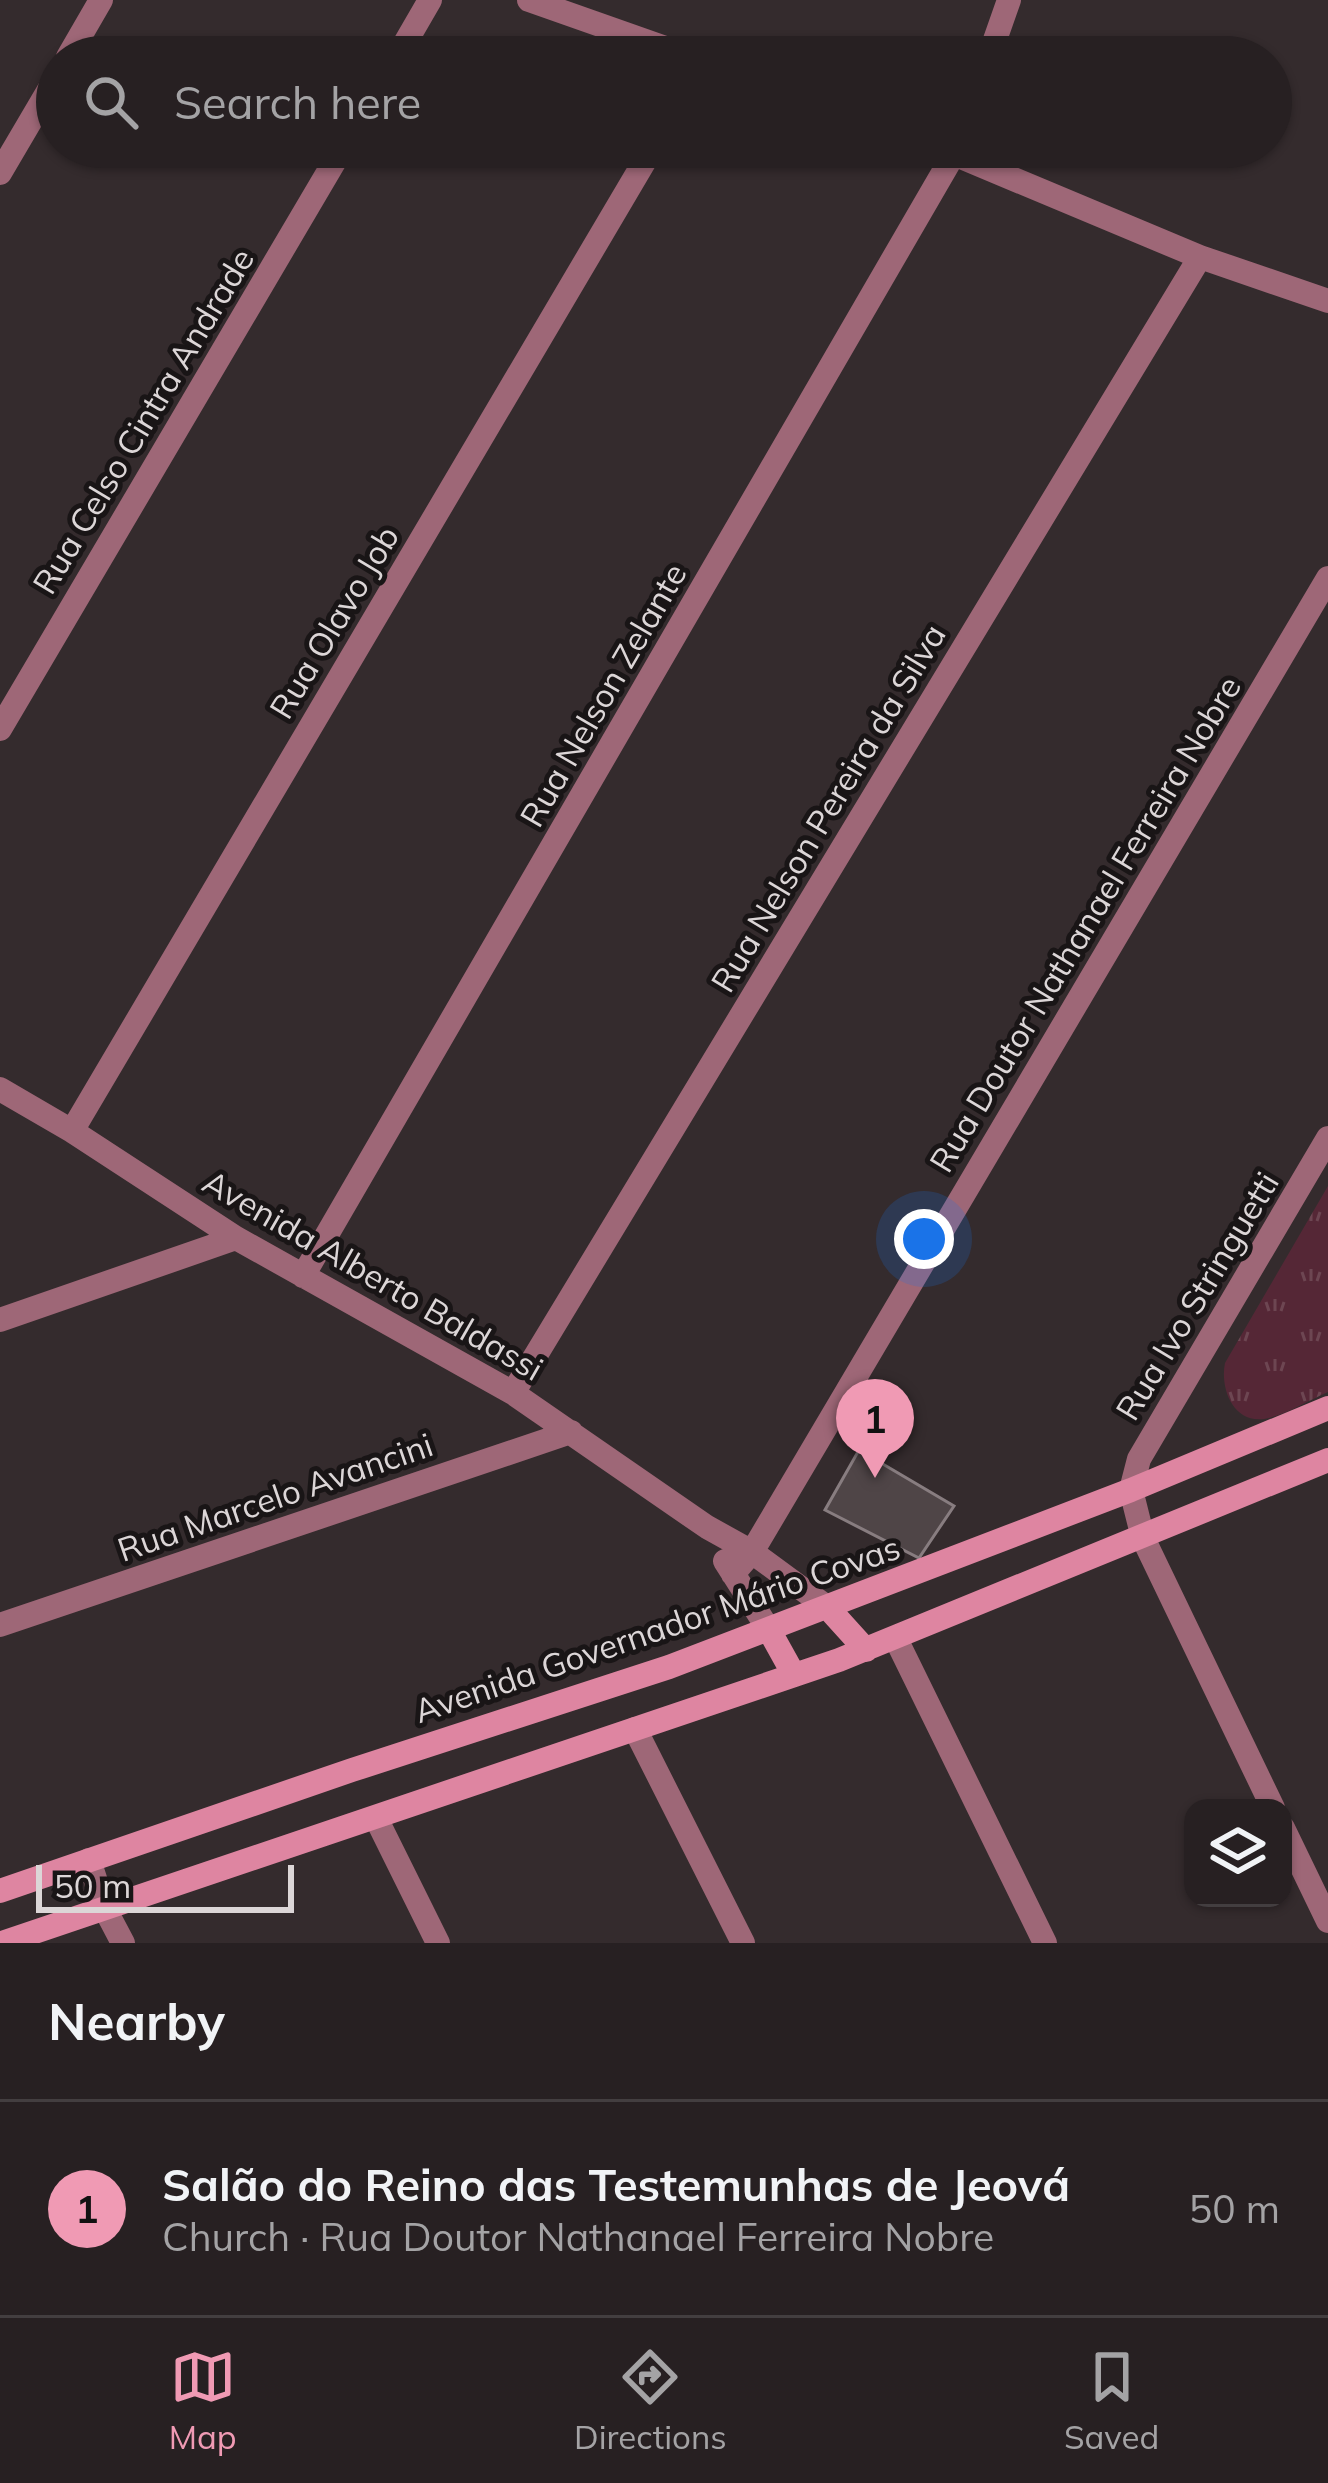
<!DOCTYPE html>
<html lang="en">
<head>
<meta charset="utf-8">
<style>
  :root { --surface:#272022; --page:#332d2f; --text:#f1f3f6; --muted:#a4a3a5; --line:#433e40; --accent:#f09ab4 }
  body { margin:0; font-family:Mulish,sans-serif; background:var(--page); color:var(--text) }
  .controls { position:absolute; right:36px; bottom:36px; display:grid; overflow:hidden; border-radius:24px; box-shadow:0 3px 9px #0004 }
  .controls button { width:108px; height:108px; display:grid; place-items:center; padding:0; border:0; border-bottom:3px solid var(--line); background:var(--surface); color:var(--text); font:60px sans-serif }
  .scale { position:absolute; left:36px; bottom:30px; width:258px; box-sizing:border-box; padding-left:12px; border:6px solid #dcd6d7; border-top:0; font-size:33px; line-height:42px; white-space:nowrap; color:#dcd6d7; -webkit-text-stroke:9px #191516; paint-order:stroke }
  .you { position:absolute; left:924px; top:1239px; width:42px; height:42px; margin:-30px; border:9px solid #fff; border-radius:50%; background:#1a73e8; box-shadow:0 0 0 18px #1a73e833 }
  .badge { display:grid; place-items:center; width:78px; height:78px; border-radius:50%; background:var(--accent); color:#111; font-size:39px; font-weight:700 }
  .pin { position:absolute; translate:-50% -99px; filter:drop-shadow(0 3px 6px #0008) }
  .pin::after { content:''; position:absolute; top:63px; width:42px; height:36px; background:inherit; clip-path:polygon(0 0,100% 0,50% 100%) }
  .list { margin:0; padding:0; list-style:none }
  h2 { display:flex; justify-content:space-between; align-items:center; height:156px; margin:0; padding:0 48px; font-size:51px }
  h2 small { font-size:39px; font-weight:400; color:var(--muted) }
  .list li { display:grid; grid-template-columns:78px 1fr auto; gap:36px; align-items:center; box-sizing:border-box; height:216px; padding:0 48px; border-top:3px solid var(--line) }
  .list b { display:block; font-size:45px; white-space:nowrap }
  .list p { margin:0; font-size:39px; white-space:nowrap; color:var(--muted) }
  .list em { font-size:39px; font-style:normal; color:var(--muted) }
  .icon { flex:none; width:66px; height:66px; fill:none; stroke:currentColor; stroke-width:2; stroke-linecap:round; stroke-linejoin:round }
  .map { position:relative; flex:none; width:1328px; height:1943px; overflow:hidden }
  .search { position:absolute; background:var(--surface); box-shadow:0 3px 9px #0004; left:36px; right:36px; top:36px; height:132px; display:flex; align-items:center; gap:30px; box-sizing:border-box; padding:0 42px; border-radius:66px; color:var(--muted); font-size:45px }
  .sheet { height:372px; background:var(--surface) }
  nav { display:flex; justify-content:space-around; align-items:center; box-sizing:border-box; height:168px; border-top:3px solid var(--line); background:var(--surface); font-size:33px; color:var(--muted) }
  nav a { display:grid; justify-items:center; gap:6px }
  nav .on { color:var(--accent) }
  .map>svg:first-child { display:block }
  .park { fill:url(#park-tufts) }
  .building { fill:#4f4547; stroke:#887d80; stroke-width:3 }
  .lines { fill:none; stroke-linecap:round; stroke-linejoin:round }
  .street { stroke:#9e6777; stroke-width:24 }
  .secondary { stroke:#de85a1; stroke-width:24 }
  .labels { text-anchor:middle; stroke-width:10; stroke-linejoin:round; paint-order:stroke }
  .street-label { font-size:33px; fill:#dcd6d7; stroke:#191516 }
</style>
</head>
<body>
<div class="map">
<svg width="1328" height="1943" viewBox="0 0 1328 1943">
  <defs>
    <pattern id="park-tufts" width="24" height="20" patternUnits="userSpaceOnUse" patternTransform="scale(3)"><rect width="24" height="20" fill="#552736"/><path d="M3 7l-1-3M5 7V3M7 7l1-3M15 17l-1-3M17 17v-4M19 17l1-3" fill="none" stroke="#6d4652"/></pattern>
  </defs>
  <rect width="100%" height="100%" fill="#342b2d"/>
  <path class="park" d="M1328,1186V1392C1309,1400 1284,1416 1264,1419C1232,1423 1220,1387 1225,1363Z"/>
  <path class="building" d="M859,1450L954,1506L919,1558L825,1510Z"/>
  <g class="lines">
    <path class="street" d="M529,0L691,57
      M68,57L101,0
      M397,57L430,0
      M989,57L1009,0
      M937,147L1200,257L1328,301
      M0,173L57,76
      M0,729L343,147
      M0,1089L72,1131L236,1238L513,1393L707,1527L752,1552L828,1608
      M72,1131L653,147
      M303,1276L958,147
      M0,1320L236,1238
      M513,1393L1200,257
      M725,1561L769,1630
      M733,1574L752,1552L1328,578
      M0,1625L571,1432
      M896,1639L1045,1943
      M635,1729L743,1943
      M1273,1808L1143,1538L1131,1490L1139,1459L1328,1138
      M376,1818L438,1943
      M1283,1828L1328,1921
      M89,1860L104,1907L123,1943"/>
    <path class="secondary" d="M828,1608L866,1650
      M769,1630L794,1675
      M0,1891L352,1770L669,1667L1131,1490L1328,1408
      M2,1943L839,1660L1328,1460"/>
  </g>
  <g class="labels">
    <g class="street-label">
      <text transform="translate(143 421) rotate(-59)" y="12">Rua Celso Cintra Andrade</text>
      <text transform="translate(334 622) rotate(-59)" y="12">Rua Olavo Job</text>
      <text transform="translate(603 695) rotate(-60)" y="12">Rua Nelson Zelante</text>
      <text transform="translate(828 808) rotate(-59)" y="12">Rua Nelson Pereira da Silva</text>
      <text transform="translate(1085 924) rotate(-59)" y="12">Rua Doutor Nathanael Ferreira Nobre</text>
      <text transform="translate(373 1275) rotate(30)" y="12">Avenida Alberto Baldassi</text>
      <text transform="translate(1197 1296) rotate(-59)" y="12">Rua Ivo Stringuetti</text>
      <text transform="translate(275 1497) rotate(-19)" y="12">Rua Marcelo Avancini</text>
      <text transform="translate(657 1629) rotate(-19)" y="12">Avenida Governador Mário Covas</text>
    </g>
  </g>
</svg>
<div class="controls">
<button><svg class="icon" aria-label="layers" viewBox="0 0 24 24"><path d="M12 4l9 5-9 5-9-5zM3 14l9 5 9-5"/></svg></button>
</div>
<div class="scale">50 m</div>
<div class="you"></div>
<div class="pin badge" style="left:875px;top:1478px">1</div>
<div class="search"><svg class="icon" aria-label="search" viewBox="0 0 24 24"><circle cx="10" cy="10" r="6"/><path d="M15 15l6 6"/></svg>Search here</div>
</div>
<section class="sheet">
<h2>Nearby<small></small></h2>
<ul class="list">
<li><span class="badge">1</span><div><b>Salão do Reino das Testemunhas de Jeová</b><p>Church · Rua Doutor Nathanael Ferreira Nobre</p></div><em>50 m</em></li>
</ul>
</section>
<nav>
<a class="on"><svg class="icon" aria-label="map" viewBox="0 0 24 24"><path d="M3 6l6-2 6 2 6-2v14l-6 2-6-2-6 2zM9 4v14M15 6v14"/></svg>Map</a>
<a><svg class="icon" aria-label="directions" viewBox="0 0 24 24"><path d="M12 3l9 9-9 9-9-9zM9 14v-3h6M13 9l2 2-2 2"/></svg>Directions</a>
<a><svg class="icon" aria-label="saved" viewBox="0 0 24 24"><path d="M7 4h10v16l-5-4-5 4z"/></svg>Saved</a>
</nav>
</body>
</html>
